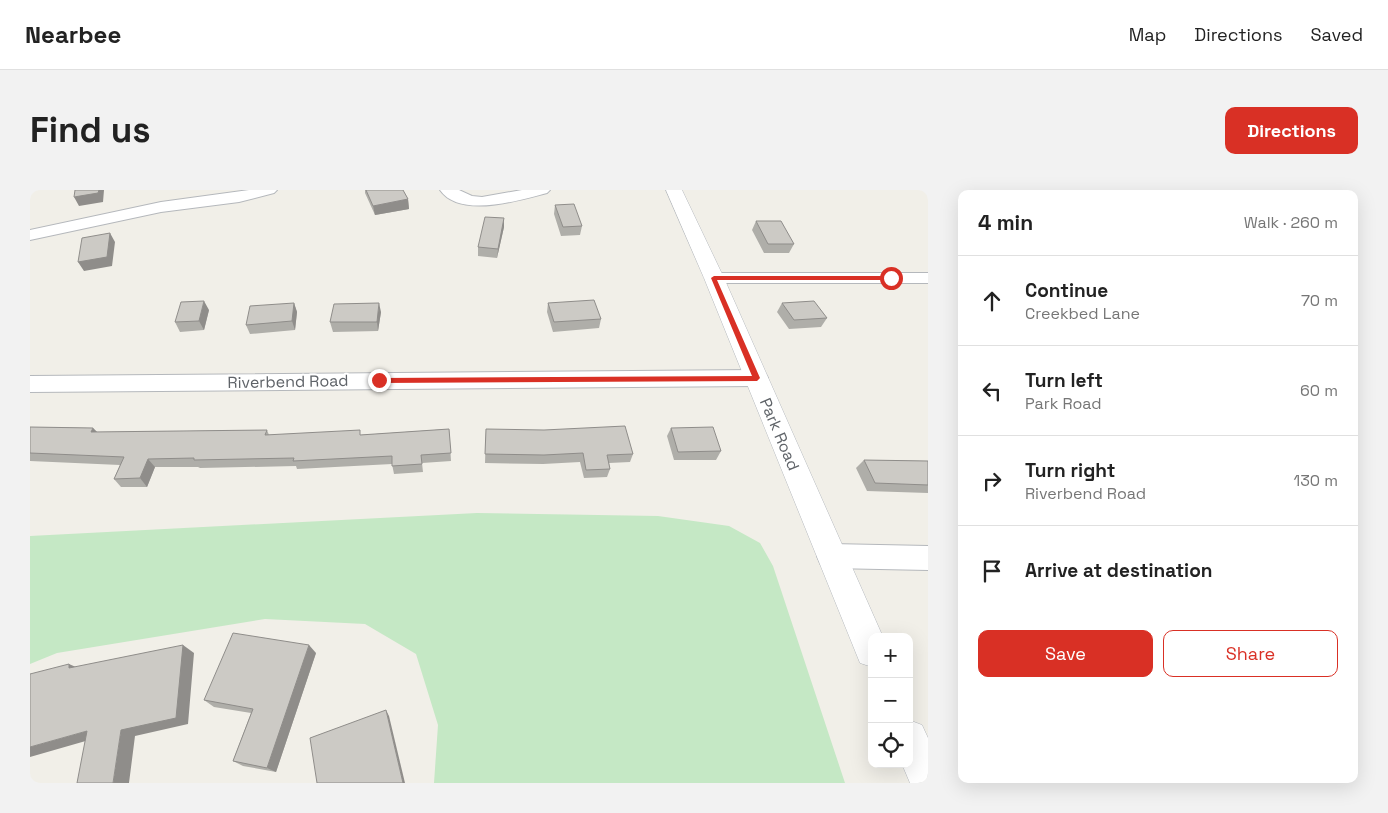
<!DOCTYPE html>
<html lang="en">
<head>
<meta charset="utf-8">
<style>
  :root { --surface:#fff; --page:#f2f2f2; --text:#222; --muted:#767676; --line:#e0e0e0; --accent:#d93025 }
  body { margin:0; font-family:"Space Grotesk",sans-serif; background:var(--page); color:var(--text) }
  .controls { position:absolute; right:15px; bottom:15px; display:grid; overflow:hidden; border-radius:10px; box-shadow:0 5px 20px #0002 }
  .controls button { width:45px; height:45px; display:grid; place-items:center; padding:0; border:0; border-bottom:1px solid var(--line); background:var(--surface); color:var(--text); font:25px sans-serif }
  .stop { position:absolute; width:15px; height:15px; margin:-11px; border:4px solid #d93025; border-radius:50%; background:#fff }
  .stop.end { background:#d93025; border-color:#fff; box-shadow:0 1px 5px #0008 }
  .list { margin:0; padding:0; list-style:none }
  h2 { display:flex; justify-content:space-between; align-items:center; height:65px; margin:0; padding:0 20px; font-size:21px }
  h2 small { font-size:16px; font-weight:400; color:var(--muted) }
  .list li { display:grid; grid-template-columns:32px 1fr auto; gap:15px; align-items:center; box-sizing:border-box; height:90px; padding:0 20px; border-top:1px solid var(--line) }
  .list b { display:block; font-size:19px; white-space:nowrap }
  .list p { margin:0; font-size:16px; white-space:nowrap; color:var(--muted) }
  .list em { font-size:16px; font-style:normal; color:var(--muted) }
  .actions { display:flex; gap:10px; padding:15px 20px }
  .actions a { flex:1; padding:11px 0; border:1px solid var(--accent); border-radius:10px; text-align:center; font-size:18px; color:var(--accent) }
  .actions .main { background:var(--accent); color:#fff }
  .icon { flex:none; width:28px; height:28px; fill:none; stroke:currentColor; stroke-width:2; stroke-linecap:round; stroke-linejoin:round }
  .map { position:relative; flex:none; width:898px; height:593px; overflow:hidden; border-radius:10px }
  header { display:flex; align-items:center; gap:30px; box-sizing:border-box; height:70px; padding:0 25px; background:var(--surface); border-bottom:1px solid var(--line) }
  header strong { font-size:24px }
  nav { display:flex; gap:28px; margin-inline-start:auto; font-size:18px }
  .intro { display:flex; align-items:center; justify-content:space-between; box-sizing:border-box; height:120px; padding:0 30px }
  h1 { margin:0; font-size:35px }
  .button { padding:12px 22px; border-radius:10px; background:var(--accent); color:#fff; font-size:18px; font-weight:700 }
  main { display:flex; gap:30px; padding:0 30px }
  aside { flex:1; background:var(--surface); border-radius:10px; box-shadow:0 5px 20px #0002 }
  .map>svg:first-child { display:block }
  .green { fill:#c5e8c5 }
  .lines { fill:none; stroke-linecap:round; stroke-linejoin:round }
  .street-casing { stroke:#b5b8bc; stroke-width:2 }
  .secondary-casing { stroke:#b6babf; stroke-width:1 }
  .street { fill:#fff; fill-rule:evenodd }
  .secondary { fill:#fff; fill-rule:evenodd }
  .wall { fill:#afaea9 }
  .shaded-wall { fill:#8f8d8a }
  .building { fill:#cccac5; stroke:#8f8d8a }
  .route { fill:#d93025 }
  .labels { text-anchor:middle; stroke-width:4; stroke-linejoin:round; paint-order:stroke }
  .street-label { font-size:16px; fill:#5f6368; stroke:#fff }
</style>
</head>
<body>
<header>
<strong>Nearbee</strong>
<nav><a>Map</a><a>Directions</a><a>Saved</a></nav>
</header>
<div class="intro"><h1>Find us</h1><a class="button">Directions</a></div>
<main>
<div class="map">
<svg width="898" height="593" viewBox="0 0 898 593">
  <rect width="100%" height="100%" fill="#f1efe8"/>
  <path class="green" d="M447,323L628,326L699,336L730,353L743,376L815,593H404L408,535L386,464L335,434L235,429L27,463L0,474V346Z"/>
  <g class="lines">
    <g class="street-casing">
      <path id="street" d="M219,0H247L244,3L209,12L131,22L0,50V40L131,12Z
        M410,0H429L442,6L452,7L492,0H520L517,3C490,10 430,29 410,0Z
        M684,83H898V93H684L678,92L675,88L678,84Z
        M727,180L735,183L738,188L735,193L727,196L0,202V186Z
        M801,354L898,356V380L801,378L791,375L787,366L791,357Z"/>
    </g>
    <g class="secondary-casing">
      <path id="secondary" d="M636,0H652L694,88L853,447H842V477L830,473L674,88Z
        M879,530L892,535L898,548V593H880L872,574H879Z"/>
    </g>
    <use href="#street" class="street"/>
    <use href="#secondary" class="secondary"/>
  </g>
  <path class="wall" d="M335,0H373L378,9L379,19L345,25L335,3Z
    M525,15L552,36L550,45L531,46L524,24Z
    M474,28V37L467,68L448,66V57Z
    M726,31L764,54L759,63H734L722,40Z
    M264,113L267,122L265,140L220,144L216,135Z
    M518,113L571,129L569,138L523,142L517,122Z
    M752,113L797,128L791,137L759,139L747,122Z
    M179,120L174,140L150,142L145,132Z
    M351,122L348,141L303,142L300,132Z
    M0,237L63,238L67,242L237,240L239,245H331L419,239L421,271L392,273L393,282L364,284L362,274L267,279L266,276L170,278L168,277H125L117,297H91L84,289L90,275L0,271Z
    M641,238L691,261L686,270H644L637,246Z
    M456,239L603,264L600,272L579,273L580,279L577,287L554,288L550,272L513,274L455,273Z
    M834,270L898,271V303L837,301L826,278Z
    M286,463L246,582L213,576L203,571L221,523L184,517L174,510Z"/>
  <path class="shaded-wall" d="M69,0H74L73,12L49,16L44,7Z
    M378,9L379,19L345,25L343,16Z
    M474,28V37L467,68L468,59Z
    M80,43L85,52L82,76L54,81L48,72Z
    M174,111L179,120L174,140L169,131Z
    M264,113L267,122L265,140L262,131Z
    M349,113L351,122L348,141L347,132Z
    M63,238L71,246L61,242Z
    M118,269L125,277L117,297L110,288Z
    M153,455L164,463L158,534L105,546L99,593H83L91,540Z
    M279,455L286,463L246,582L237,578Z
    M39,474L55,481L39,478Z
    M356,520L359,526L375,593H373Z
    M57,541L73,546L0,567V557Z"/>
  <path class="building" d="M45,0H69L68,3L44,7Z
    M336,0H373L378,9L343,16Z
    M544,14L552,36L533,37L525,15Z
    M455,27L474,28L468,59L448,57Z
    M726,31H751L764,54H738Z
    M80,43L77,67L48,72L52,48Z
    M564,110L571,129L524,132L518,113Z
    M174,111L169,131L145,132L151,112Z
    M784,111L797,128L764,130L752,113Z
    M264,113L262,131L216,135L220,116Z
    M349,113L347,132H300L304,114Z
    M595,236L603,264L577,265L580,279L556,280L553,263L514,265L455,264L456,239L514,240Z
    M0,237L63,238L61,242L237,240L235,245L330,240V245L419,239L421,263L391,265L392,274L362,276V266L263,271L264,268L164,270V268L118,269L110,288L84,289L94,267L0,263Z
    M683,237L691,261L648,262L641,238Z
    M834,270L898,271V295L845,293Z
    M203,443L279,455L237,578L203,571L223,519L174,510Z
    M153,455L146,528L91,540L83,593H47L57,541L0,557V484L39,474V478Z
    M356,520L373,593H287L280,548Z"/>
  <path class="route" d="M684,86H861L864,88L861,90H687L730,188L727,191L349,193L346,190L349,188L722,186L681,88Z"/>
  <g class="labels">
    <g class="street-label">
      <text transform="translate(258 191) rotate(-1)" y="6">Riverbend Road</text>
      <text transform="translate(750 244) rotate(67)" y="6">Park Road</text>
    </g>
  </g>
</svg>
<div class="controls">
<button>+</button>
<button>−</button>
<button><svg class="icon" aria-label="locate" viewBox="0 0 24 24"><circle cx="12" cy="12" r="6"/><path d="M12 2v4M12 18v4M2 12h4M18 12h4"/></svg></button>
</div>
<div class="stop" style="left:861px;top:88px"></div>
<div class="stop end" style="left:349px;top:190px"></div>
</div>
<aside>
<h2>4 min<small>Walk · 260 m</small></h2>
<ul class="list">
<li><svg class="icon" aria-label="ahead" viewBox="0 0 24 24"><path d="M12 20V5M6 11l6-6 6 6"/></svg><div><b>Continue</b><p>Creekbed Lane</p></div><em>70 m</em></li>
<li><svg class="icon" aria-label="left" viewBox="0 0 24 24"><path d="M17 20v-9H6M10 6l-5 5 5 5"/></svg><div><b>Turn left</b><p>Park Road</p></div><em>60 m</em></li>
<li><svg class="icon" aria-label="right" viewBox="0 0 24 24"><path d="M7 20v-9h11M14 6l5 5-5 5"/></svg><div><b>Turn right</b><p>Riverbend Road</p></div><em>130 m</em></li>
<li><svg class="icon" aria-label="arrive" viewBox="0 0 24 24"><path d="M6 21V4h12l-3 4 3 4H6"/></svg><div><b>Arrive at destination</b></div></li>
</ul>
<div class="actions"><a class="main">Save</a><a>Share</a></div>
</aside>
</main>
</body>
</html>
